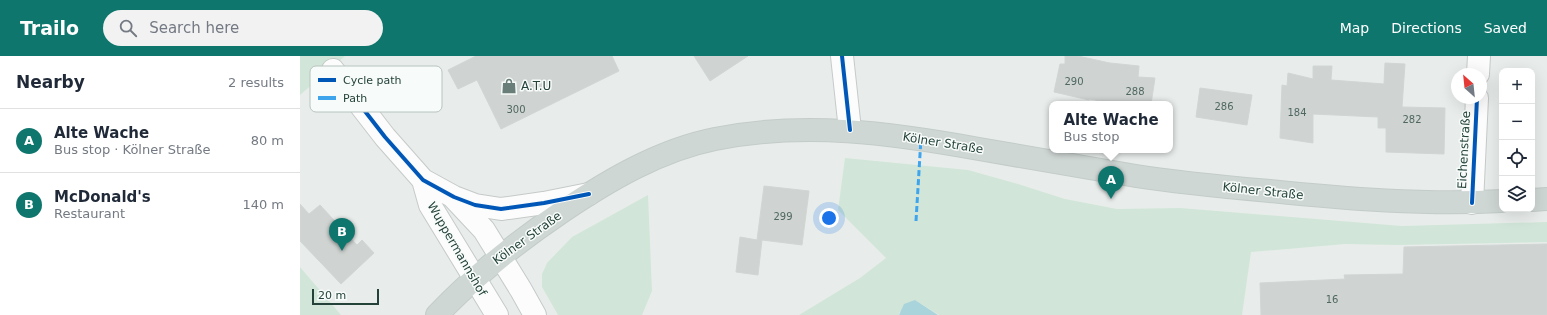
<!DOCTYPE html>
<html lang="en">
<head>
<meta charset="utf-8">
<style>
  :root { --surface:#fff; --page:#f2f2f3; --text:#1f2937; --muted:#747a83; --line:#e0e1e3; --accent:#0f766e }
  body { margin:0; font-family:"DejaVu Sans",sans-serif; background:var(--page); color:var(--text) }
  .controls { position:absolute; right:12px; top:12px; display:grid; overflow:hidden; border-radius:8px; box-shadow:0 4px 16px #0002 }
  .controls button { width:36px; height:36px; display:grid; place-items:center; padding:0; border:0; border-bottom:1px solid var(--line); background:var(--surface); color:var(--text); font:20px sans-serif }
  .compass { position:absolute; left:1151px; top:12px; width:36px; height:36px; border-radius:50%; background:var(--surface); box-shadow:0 4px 16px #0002; rotate:333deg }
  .scale { position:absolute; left:12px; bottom:10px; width:67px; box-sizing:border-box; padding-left:4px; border:2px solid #24423a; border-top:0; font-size:11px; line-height:14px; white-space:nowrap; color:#24423a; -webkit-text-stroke:3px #f7fbf9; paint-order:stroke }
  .you { position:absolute; left:529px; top:162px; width:14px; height:14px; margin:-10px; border:3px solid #fff; border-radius:50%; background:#1a73e8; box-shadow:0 0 0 6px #1a73e833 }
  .badge { display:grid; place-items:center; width:26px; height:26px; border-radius:50%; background:var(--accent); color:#fff; font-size:13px; font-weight:700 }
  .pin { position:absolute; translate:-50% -33px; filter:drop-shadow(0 1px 2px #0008) }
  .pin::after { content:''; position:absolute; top:21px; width:14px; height:12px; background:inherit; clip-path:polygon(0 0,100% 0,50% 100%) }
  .popup { position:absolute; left:749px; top:45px; width:124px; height:52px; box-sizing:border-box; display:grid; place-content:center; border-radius:8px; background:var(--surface); filter:drop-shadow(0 1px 3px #0005); font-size:13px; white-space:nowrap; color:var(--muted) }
  .popup b { font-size:15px; color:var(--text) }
  .popup::after { content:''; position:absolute; left:50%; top:100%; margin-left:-8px; border:8px solid transparent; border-top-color:var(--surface) }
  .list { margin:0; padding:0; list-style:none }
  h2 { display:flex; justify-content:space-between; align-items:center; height:52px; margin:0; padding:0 16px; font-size:17px }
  h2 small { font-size:13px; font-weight:400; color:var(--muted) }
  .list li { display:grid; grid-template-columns:26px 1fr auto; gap:12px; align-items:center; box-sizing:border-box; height:64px; padding:0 16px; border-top:1px solid var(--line) }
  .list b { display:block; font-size:15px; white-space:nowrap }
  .list p { margin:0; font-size:13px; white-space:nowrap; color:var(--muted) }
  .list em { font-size:13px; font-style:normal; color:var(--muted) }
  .icon { flex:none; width:22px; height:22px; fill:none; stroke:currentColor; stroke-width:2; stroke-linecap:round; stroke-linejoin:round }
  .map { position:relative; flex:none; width:1247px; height:259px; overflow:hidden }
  header { display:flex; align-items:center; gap:24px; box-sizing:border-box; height:56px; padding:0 20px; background:var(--accent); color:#fff }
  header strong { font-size:19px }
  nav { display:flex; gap:22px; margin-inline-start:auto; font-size:14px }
  .search { width:280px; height:36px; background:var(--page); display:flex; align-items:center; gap:10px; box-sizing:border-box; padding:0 14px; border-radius:22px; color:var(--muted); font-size:15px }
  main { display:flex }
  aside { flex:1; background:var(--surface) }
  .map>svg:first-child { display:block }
  .green { fill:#d1e6d8 }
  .water { fill:#a9d4db }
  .building { fill:#cfd4d2; stroke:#d1d6d4 }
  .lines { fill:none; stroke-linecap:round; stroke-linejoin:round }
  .street-casing { stroke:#c5cac8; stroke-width:24 }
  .primary-casing { stroke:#c3ccc9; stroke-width:24 }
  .street { stroke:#fcfcfc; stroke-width:22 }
  .primary { stroke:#cfd7d5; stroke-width:22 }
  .quiet { stroke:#3ea4ec; stroke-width:3; stroke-dasharray:6 3; stroke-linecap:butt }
  .cycleway-casing { stroke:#f7fbf9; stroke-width:6 }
  .cycleway { stroke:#0057b8; stroke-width:4 }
  .labels { text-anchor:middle; stroke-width:3; stroke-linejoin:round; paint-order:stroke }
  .number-label { font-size:10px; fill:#506761 }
  .poi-label { font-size:12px; fill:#24423a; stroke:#f7fbf9; text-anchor:start }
  .street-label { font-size:12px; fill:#24423a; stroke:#f7fbf9 }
  .key { fill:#f7fbf9; stroke:#b8c4c0; stroke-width:1 }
  .key-label { font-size:11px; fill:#24423a }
</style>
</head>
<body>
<header>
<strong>Trailo</strong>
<div class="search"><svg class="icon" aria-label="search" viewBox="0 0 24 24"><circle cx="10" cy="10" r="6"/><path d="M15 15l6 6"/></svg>Search here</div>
<nav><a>Map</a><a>Directions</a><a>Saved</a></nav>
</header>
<main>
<aside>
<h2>Nearby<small>2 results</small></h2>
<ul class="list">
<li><span class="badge">A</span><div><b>Alte Wache</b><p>Bus stop · Kölner Straße</p></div><em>80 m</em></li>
<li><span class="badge">B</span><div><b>McDonald's</b><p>Restaurant</p></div><em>140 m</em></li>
</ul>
</aside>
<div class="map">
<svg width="1247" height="259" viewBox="0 0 1247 259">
  <rect width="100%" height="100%" fill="#e8edeb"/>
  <path class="green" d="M0,0H45L0,39Z
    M545,102L668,114L718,128L765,143L817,153L880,152L1102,170L1247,166V186L1098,189L1045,188L951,196L942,259H639L615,244L599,257V259H499L560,222L586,202L538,154Z
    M348,139L352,235L342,259H258L242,231V218L247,207L272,181Z
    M0,211L41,259H0Z"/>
  <path class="water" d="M615,244L638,259H639H599L604,248Z"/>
  <path class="building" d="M176,0H312L319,15L201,73L177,24L158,33L148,14Z
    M394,0H448L410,25Z
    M765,0H778L810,7L839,10L838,21L855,22L851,48H820L789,43V44L754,36L760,8H765Z
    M1085,7L1105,8L1102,51L1145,52L1144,98L1086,96V72H1078V61L1013,58V87L980,82L982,29L987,30L988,17L1013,23V10H1032L1031,24L1084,28Z
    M900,32L952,39L947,69L896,61Z
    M464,130L509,135L502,189L462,184L458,219L436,216L440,181L457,184Z
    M0,148L9,158L20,149L57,189L62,184L74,197L41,228L0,185Z
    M1247,188V259H961L960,227L1045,223L1044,219L1103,218L1104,191Z"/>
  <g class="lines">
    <g class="street-casing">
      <path id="street" d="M542,0L550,74
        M33,14L85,81L123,124L154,141L175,149L201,153L244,147L289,138
        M1178,18L1179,0
        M123,124L130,149L197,259
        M154,142L184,174L221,234L235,259
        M1172,147L1177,42"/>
    </g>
    <g class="primary-casing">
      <path id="primary" d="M1232,144L1247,143
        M137,259C175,219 217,186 263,155C309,124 360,94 415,83C504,65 591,77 679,93C731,102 783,111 836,120C880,127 925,131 970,135C1047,143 1125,149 1202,145"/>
    </g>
    <use href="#street" class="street"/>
    <use href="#primary" class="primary"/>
    <path class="quiet" d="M616,165L621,82"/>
    <g class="cycleway-casing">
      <path id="cycleway" d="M542,0L550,74
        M33,14L85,81L123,124L154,141L175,149L201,153L244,147L289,138
        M1172,147L1177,42"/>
    </g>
    <use href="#cycleway" class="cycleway"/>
  </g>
  <defs>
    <g id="shop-bare" transform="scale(1.2)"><path d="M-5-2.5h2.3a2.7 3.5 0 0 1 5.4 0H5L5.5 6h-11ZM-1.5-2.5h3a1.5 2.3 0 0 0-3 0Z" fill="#697e78" stroke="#f7fbf9" stroke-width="2.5" paint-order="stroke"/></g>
  </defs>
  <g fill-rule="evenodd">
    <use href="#shop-bare" x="209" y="30"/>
  </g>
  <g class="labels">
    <g class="number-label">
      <text x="774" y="29">290</text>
      <text x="835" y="39">288</text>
      <text x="924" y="54">286</text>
      <text x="216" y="57">300</text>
      <text x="997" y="60">184</text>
      <text x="1112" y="67">282</text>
      <text x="483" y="164">299</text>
      <text x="1032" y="247">16</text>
    </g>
    <g class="poi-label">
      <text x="221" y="34">A.T.U</text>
    </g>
    <g class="street-label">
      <text transform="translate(643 87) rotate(9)" y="4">Kölner Straße</text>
      <text transform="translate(1164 94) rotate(-87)" y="4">Eichenstraße</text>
      <text transform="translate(963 135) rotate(6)" y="4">Kölner Straße</text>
      <text transform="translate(227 182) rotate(-36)" y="4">Kölner Straße</text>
      <text transform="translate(157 193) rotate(60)" y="4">Wuppermannshof</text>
    </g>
  </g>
  <rect x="10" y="10" width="132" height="46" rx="6" class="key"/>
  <rect x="18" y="22" width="18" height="4" fill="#0057b8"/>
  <rect x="18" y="40" width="18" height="4" fill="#3ea4ec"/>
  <g class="key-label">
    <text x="43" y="28">Cycle path</text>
    <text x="43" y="46">Path</text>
  </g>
</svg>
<div class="controls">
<button>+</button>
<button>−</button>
<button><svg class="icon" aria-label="locate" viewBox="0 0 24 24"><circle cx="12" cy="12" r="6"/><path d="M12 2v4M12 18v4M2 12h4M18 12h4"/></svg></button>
<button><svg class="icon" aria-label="layers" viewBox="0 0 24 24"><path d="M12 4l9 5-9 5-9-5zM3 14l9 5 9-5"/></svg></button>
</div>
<svg class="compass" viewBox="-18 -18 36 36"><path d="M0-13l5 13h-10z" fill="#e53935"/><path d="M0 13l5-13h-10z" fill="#747a83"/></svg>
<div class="scale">20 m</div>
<div class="you"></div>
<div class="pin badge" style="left:811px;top:143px">A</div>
<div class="popup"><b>Alte Wache</b>Bus stop</div>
<div class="pin badge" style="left:42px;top:195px">B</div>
</div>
</main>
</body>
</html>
